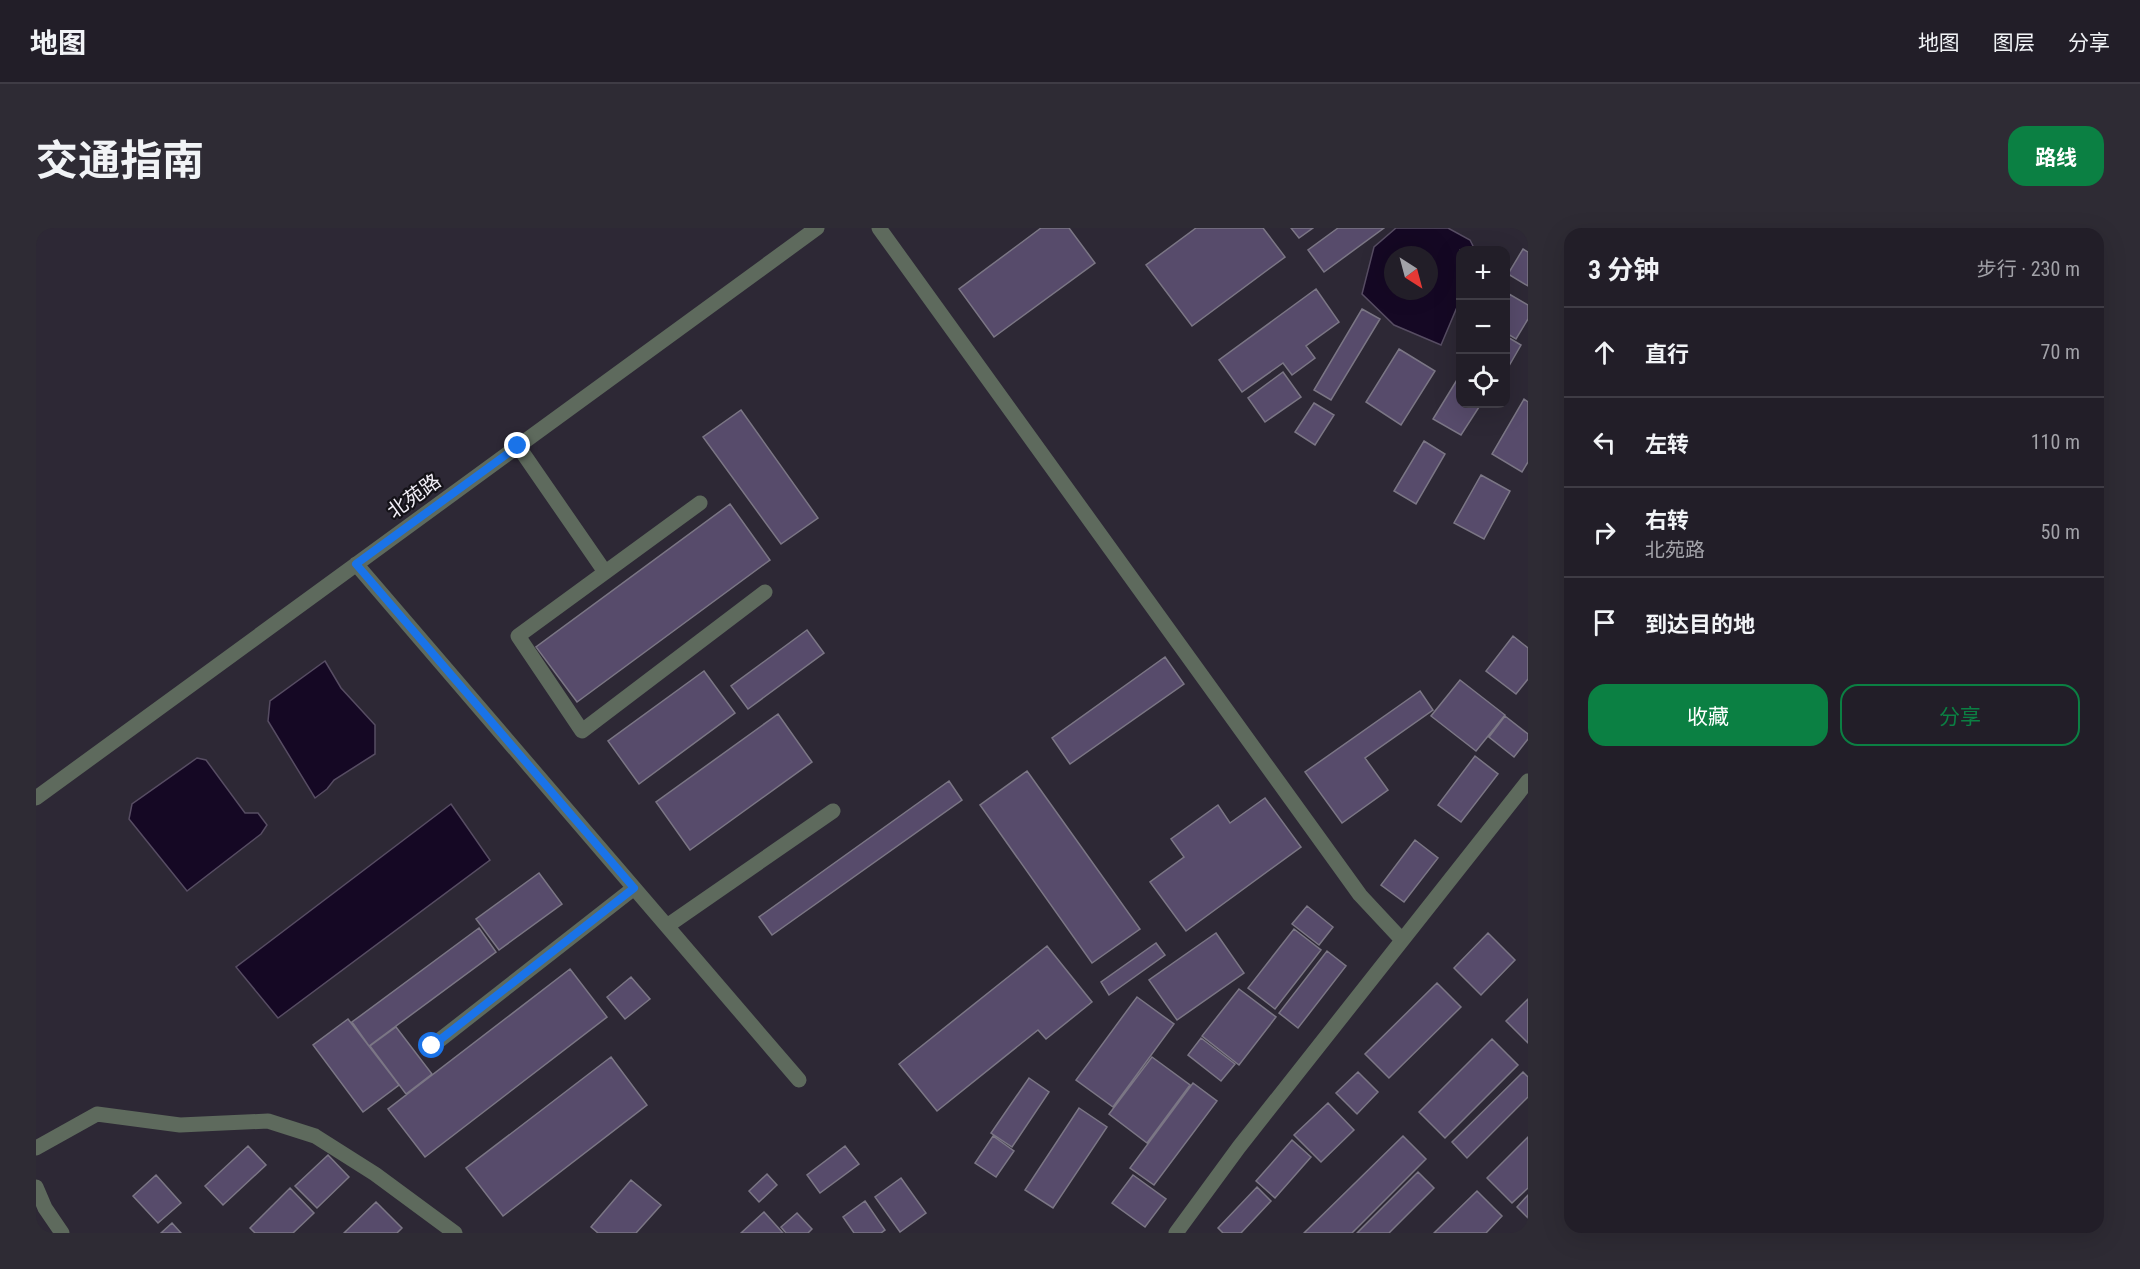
<!DOCTYPE html>
<html lang="zh">
<head>
<meta charset="utf-8">
<style>
  :root { --surface:#221e28; --page:#2e2b34; --text:#f1f3f6; --muted:#a2a2a8; --line:#3f3c45; --accent:#0b8043 }
  body { margin:0; font-family:"Roboto Condensed","Noto Sans SC",sans-serif; background:var(--page); color:var(--text) }
  .controls { position:absolute; right:18px; top:18px; display:grid; overflow:hidden; border-radius:12px; box-shadow:0 6px 24px #0002 }
  .controls button { width:54px; height:54px; display:grid; place-items:center; padding:0; border:0; border-bottom:2px solid var(--line); background:var(--surface); color:var(--text); font:30px sans-serif }
  .compass { position:absolute; left:1348px; top:18px; width:54px; height:54px; border-radius:50%; background:var(--surface); box-shadow:0 6px 24px #0002; rotate:144deg }
  .stop { position:absolute; width:18px; height:18px; margin:-14px; border:4px solid #1a73e8; border-radius:50%; background:#fff }
  .stop.end { background:#1a73e8; border-color:#fff; box-shadow:0 2px 6px #0008 }
  .list { margin:0; padding:0; list-style:none }
  h2 { display:flex; justify-content:space-between; align-items:center; height:78px; margin:0; padding:0 24px; font-size:26px }
  h2 small { font-size:20px; font-weight:400; color:var(--muted) }
  .list li { display:grid; grid-template-columns:39px 1fr auto; gap:18px; align-items:center; box-sizing:border-box; height:90px; padding:0 24px; border-top:2px solid var(--line) }
  .list b { display:block; font-size:22px; white-space:nowrap }
  .list p { margin:0; font-size:20px; white-space:nowrap; color:var(--muted) }
  .list em { font-size:20px; font-style:normal; color:var(--muted) }
  .actions { display:flex; gap:12px; padding:18px 24px }
  .actions a { flex:1; padding:14px 0; border:2px solid var(--accent); border-radius:18px; text-align:center; font-size:21px; color:var(--accent) }
  .actions .main { background:var(--accent); color:#fff }
  .icon { flex:none; width:33px; height:33px; fill:none; stroke:currentColor; stroke-width:2; stroke-linecap:round; stroke-linejoin:round }
  .map { position:relative; flex:none; width:1492px; height:1005px; overflow:hidden; border-radius:18px }
  header { display:flex; align-items:center; gap:36px; box-sizing:border-box; height:84px; padding:0 30px; background:var(--surface); border-bottom:2px solid var(--line) }
  header strong { font-size:28px }
  nav { display:flex; gap:33px; margin-inline-start:auto; font-size:21px }
  .intro { display:flex; align-items:center; justify-content:space-between; box-sizing:border-box; height:144px; padding:0 36px }
  h1 { margin:0; font-size:42px }
  .button { padding:15px 27px; border-radius:18px; background:var(--accent); color:#fff; font-size:21px; font-weight:700 }
  main { display:flex; gap:36px; padding:0 36px }
  aside { flex:1; background:var(--surface); border-radius:18px; box-shadow:0 6px 24px #0002 }
  .map>svg:first-child { display:block }
  .water { fill:#150824; stroke:#574d63; stroke-width:1.5; fill-rule:evenodd }
  .building { fill:#574b6b; stroke:#7b7685; stroke-width:1.5 }
  .lines { fill:none; stroke-linecap:round; stroke-linejoin:round }
  .minor { stroke:#5e6a5d; stroke-width:15 }
  .route { stroke:#1a73e8; stroke-width:8 }
  .labels { text-anchor:middle; stroke-width:4.5; stroke-linejoin:round; paint-order:stroke }
  .street-label { font-size:20px; fill:#f2eff7; stroke:#141218 }
</style>
</head>
<body>
<header>
<strong>地图</strong>
<nav><a>地图</a><a>图层</a><a>分享</a></nav>
</header>
<div class="intro"><h1>交通指南</h1><a class="button">路线</a></div>
<main>
<div class="map">
<svg width="1492" height="1005" viewBox="0 0 1492 1005">
  <rect width="100%" height="100%" fill="#2d2835"/>
  <path class="water" d="M1360,0H1412L1434,12L1439,22H1424V72L1405,117L1358,97L1326,66L1338,19ZM1357,27H1393V63H1357Z
    M289,433L305,460L339,497V526L298,552L291,561L279,570L232,493L234,473Z
    M161,530L170,532L209,585H222L231,597L225,606L151,663L93,591L96,576Z
    M415,576L454,632L242,790L200,739Z"/>
  <path class="building" d="M1005,0H1033L1059,35L958,109L923,61Z
    M1160,0H1227L1249,29L1156,98L1110,37Z
    M1255,0H1277L1263,10Z
    M1302,0H1348L1288,44L1272,22Z
    M1487,21L1492,24V58L1472,46Z
    M1280,61L1303,94L1270,118L1279,130L1256,147L1247,135L1206,164L1183,132Z
    M1473,66L1492,77V91L1480,111L1470,105V73Z
    M1326,81L1344,91L1295,172L1278,162Z
    M1470,108L1485,117L1470,143Z
    M1363,121L1399,143L1365,197L1330,174Z
    M1247,144L1265,169L1229,194L1212,170Z
    M1424,147V176H1445L1425,207L1397,191Z
    M1488,171L1492,174V234L1486,244L1456,226Z
    M1278,175L1298,187L1279,217L1259,204Z
    M705,182L782,290L745,316L667,209Z
    M1388,213L1409,226L1380,276L1358,263Z
    M1445,247L1474,263L1448,311L1418,295Z
    M694,276L734,332L541,474L500,419Z
    M771,402L788,425L712,481L695,458Z
    M1477,408L1492,420V451L1480,466L1450,443Z
    M1129,429L1148,456L1034,536L1016,510Z
    M668,443L699,485L603,556L572,513Z
    M1424,452L1469,487L1440,523L1395,488Z
    M1384,463L1397,482L1329,530L1352,562L1306,595L1269,544Z
    M742,486L776,534L654,622L620,574Z
    M1469,488L1492,506V511L1478,529L1453,509Z
    M1439,528L1462,546L1425,594L1402,577Z
    M991,543L1104,701L1056,735L944,577Z
    M913,553L926,572L736,707L723,689Z
    M1229,570L1265,619L1150,703L1114,654L1148,629L1135,611L1182,577L1194,595Z
    M1379,612L1402,630L1368,674L1345,657Z
    M503,645L526,676L463,722L440,691Z
    M1271,678L1297,699L1283,717L1256,696Z
    M443,700L460,724L333,818L316,794Z
    M1258,701L1285,722L1239,781L1212,760Z
    M1180,705L1208,745L1141,792L1113,752Z
    M1452,705L1479,732L1445,767L1418,740Z
    M1120,715L1129,727L1073,767L1065,754Z
    M1011,718L1056,774L1010,811L1002,802L901,883L863,836Z
    M1291,723L1310,738L1262,800L1243,785Z
    M534,741L571,789L389,929L352,881Z
    M595,749L614,771L589,791L571,769Z
    M1401,755L1425,779L1353,850L1329,826Z
    M1203,761L1240,789L1203,837L1166,808Z
    M1101,769L1138,796L1077,879L1040,852Z
    M1492,771V815L1470,793Z
    M312,791L363,857L327,884L277,817Z
    M360,799L396,846L370,866L334,818Z
    M1165,810L1199,836L1185,853L1152,827Z
    M1456,811L1482,837L1409,910L1383,884Z
    M575,829L611,877L467,988L430,940Z
    M1116,829L1154,857L1111,915L1073,886Z
    M1322,844L1342,864L1321,886L1300,865Z
    M1487,844L1492,849V869L1431,930L1416,914Z
    M993,850L1013,864L976,919L955,905Z
    M1157,855L1181,873L1118,957L1094,940Z
    M1292,875L1318,902L1285,934L1258,907Z
    M1043,880L1071,899L1017,980L989,962Z
    M957,908L978,923L960,949L939,935Z
    M1367,908L1390,931L1316,1005H1268Z
    M1492,909V960L1476,975L1451,950Z
    M1256,912L1275,929L1239,970L1220,953Z
    M212,918L230,937L187,977L169,958Z
    M809,918L823,936L784,965L771,947Z
    M292,927L313,949L281,980L259,958Z
    M1382,944L1398,960L1353,1005H1321Z
    M731,946L741,957L723,974L713,963Z
    M120,947L145,975L122,995L97,968Z
    M1097,947L1130,971L1109,999L1076,975Z
    M865,950L890,985L864,1004L839,969Z
    M595,952L625,977L600,1005H562L555,999Z
    M1221,959L1235,973L1205,1005H1187L1182,1000Z
    M254,960L278,985L257,1005H219L214,1000Z
    M1441,963L1466,988L1450,1005H1398Z
    M1492,967V990L1481,979Z
    M829,973L849,1002L845,1005H818L807,989Z
    M340,974L366,1000L361,1005H308Z
    M728,984L747,1005H705Z
    M761,985L776,1001L772,1005H750L745,999Z
    M136,995L145,1005H125Z"/>
  <g class="lines">
    <path class="minor" d="M843,0L1324,667L1366,712
      M482,218L569,344
      M664,275L482,408L546,503L729,364
      M320,336L763,852
      M0,570L781,0
      M631,698L797,583
      M396,818L598,660
      M0,920L61,886L144,897L232,893L279,908L339,946L419,1005
      M0,959L9,980L26,1005
      M1140,1005L1203,919L1492,553"/>
  </g>
  <g class="lines">
    <path class="route" d="M396,818L598,660L320,336L482,218"/>
  </g>
  <g class="labels">
    <g class="street-label">
      <text transform="translate(378 268) rotate(-36)" y="7">北苑路</text>
    </g>
  </g>
</svg>
<div class="controls">
<button>+</button>
<button>−</button>
<button><svg class="icon" aria-label="locate" viewBox="0 0 24 24"><circle cx="12" cy="12" r="6"/><path d="M12 2v4M12 18v4M2 12h4M18 12h4"/></svg></button>
</div>
<svg class="compass" viewBox="-18 -18 36 36"><path d="M0-13l5 13h-10z" fill="#e53935"/><path d="M0 13l5-13h-10z" fill="#a2a2a8"/></svg>
<div class="stop" style="left:396px;top:818px"></div>
<div class="stop end" style="left:482px;top:218px"></div>
</div>
<aside>
<h2>3 分钟<small>步行 · 230 m</small></h2>
<ul class="list">
<li><svg class="icon" aria-label="ahead" viewBox="0 0 24 24"><path d="M12 20V5M6 11l6-6 6 6"/></svg><div><b>直行</b></div><em>70 m</em></li>
<li><svg class="icon" aria-label="left" viewBox="0 0 24 24"><path d="M17 20v-9H6M10 6l-5 5 5 5"/></svg><div><b>左转</b></div><em>110 m</em></li>
<li><svg class="icon" aria-label="right" viewBox="0 0 24 24"><path d="M7 20v-9h11M14 6l5 5-5 5"/></svg><div><b>右转</b><p>北苑路</p></div><em>50 m</em></li>
<li><svg class="icon" aria-label="arrive" viewBox="0 0 24 24"><path d="M6 21V4h12l-3 4 3 4H6"/></svg><div><b>到达目的地</b></div></li>
</ul>
<div class="actions"><a class="main">收藏</a><a>分享</a></div>
</aside>
</main>
</body>
</html>
